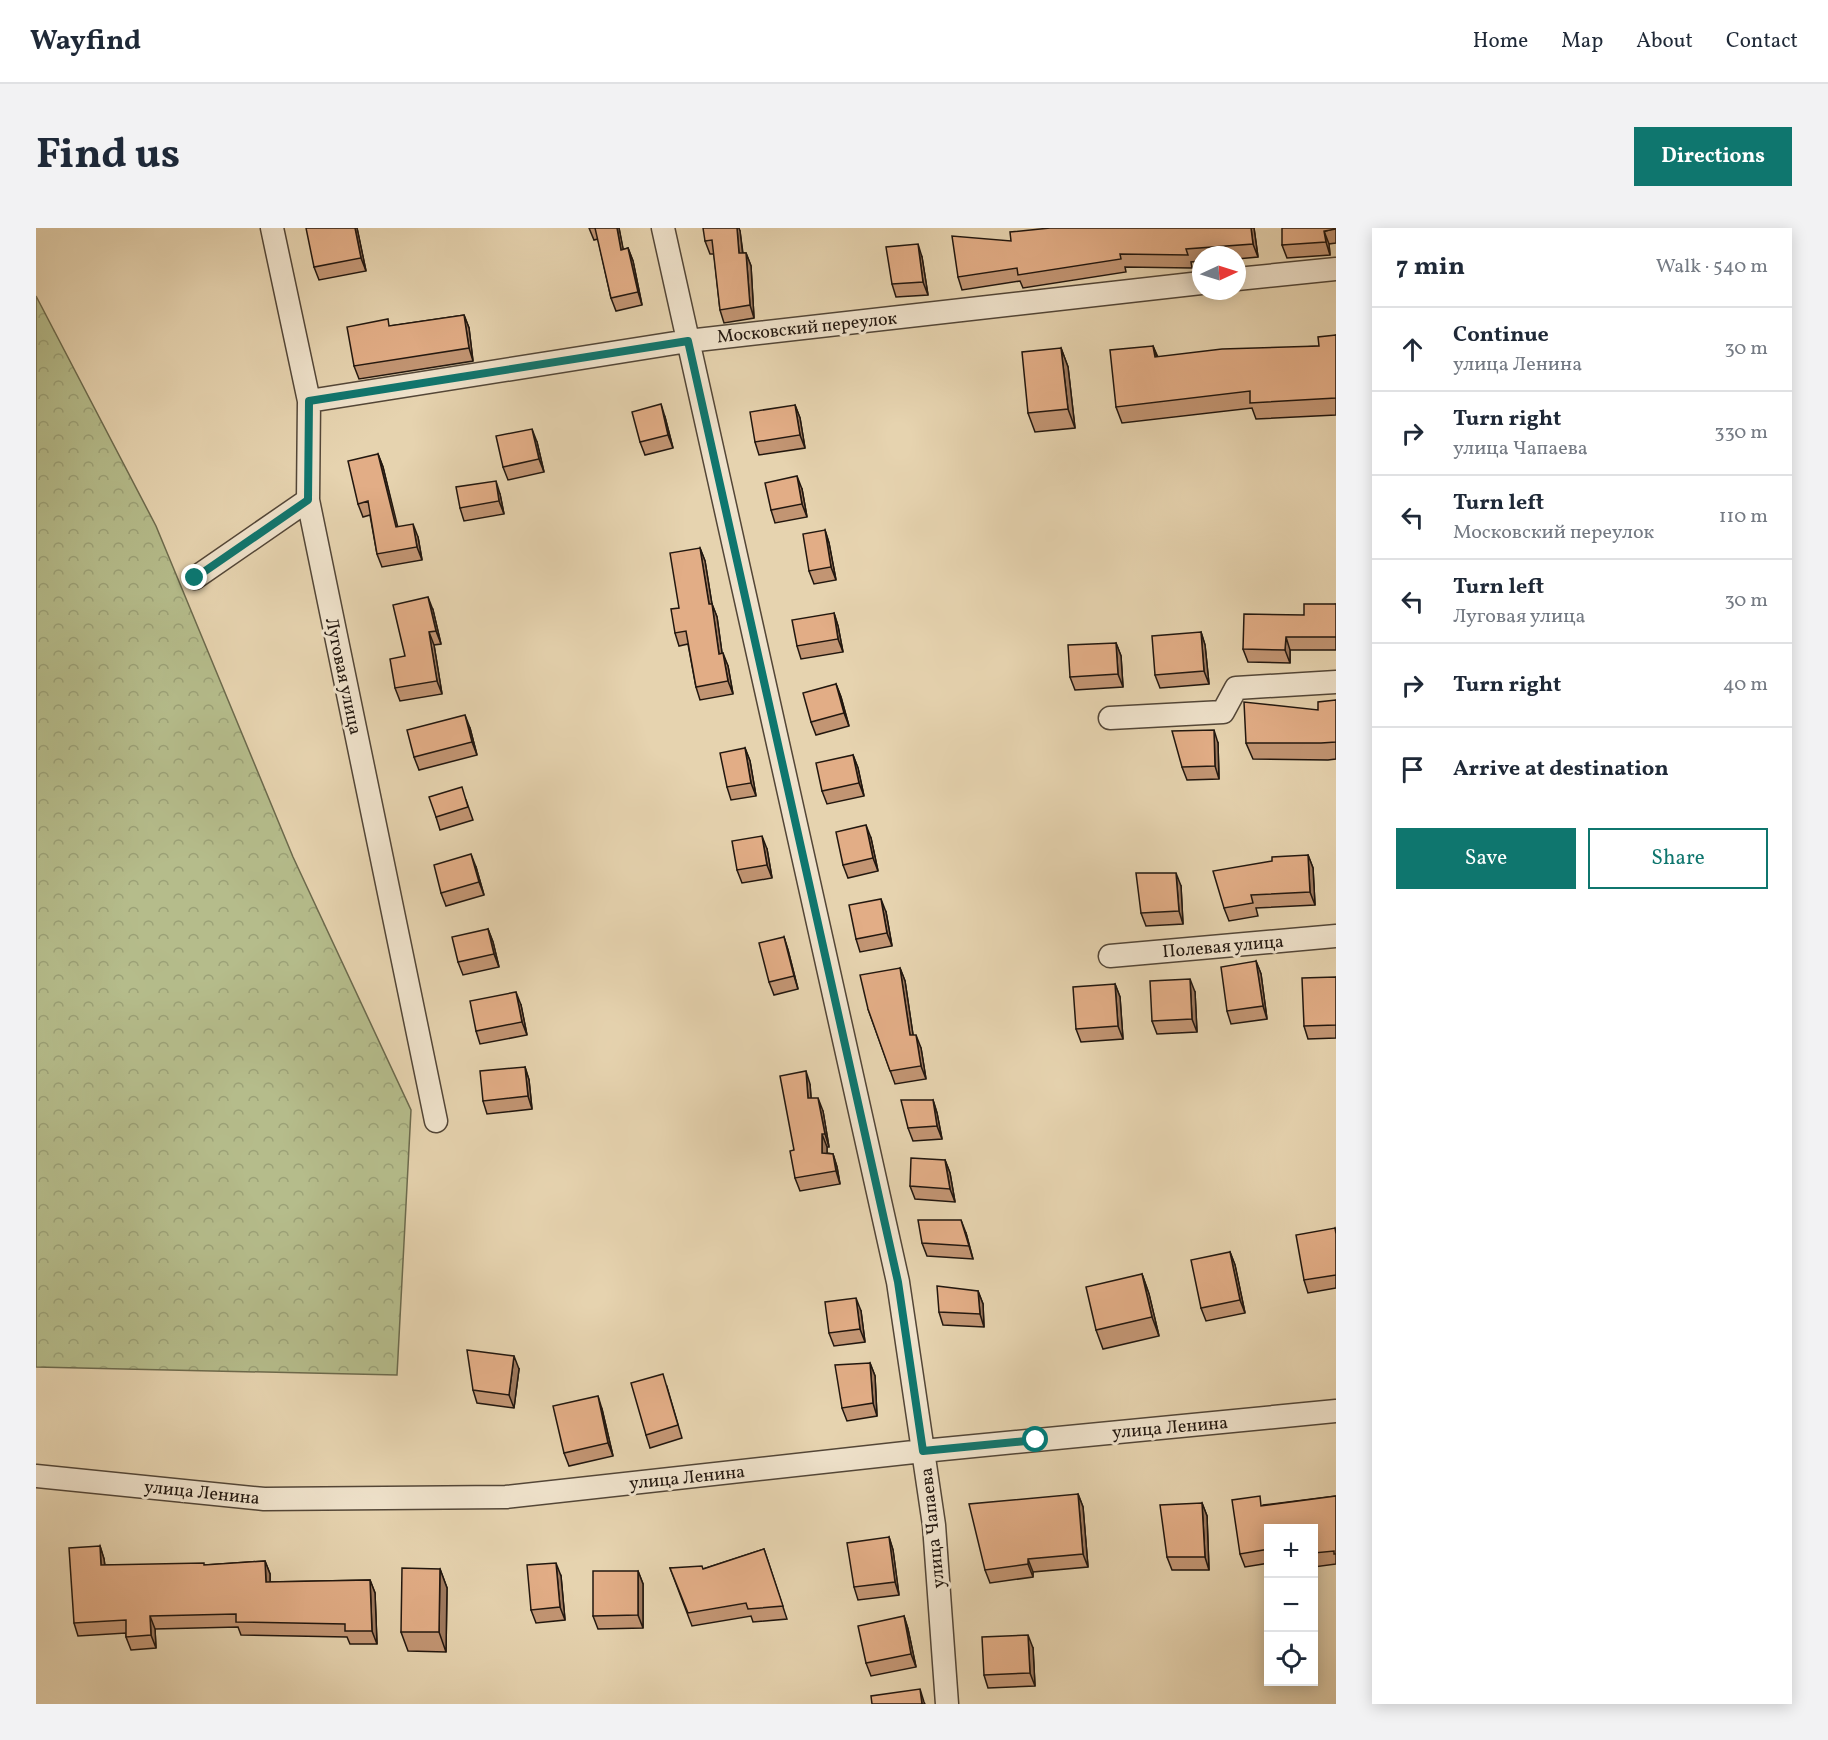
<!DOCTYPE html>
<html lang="en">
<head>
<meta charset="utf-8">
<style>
  :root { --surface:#fff; --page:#f2f2f3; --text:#1f2937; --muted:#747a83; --line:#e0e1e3; --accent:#0f766e }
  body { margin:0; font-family:Vollkorn,serif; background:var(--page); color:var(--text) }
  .controls { position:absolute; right:18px; bottom:18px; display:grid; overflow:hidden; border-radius:0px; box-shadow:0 3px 15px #0003 }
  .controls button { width:54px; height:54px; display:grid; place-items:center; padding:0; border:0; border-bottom:2px solid var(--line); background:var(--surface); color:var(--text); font:30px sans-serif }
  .compass { position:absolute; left:1156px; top:18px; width:54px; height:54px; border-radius:50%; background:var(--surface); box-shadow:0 3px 15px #0003; rotate:86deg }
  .stop { position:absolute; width:18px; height:18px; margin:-14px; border:4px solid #0f766e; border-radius:50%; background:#fff }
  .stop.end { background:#0f766e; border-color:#fff; box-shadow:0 2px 6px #0008 }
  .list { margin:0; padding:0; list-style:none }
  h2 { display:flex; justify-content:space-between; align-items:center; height:78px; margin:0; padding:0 24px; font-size:26px }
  h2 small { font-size:20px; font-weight:400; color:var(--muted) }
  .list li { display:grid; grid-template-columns:39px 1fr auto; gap:18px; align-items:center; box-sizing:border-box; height:84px; padding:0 24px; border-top:2px solid var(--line) }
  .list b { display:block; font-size:22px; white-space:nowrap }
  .list p { margin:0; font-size:20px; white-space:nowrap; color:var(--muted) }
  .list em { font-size:20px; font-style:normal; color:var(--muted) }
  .actions { display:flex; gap:12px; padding:18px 24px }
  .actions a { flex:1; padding:14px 0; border:2px solid var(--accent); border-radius:0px; text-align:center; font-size:21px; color:var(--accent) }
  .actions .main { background:var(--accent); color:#fff }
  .icon { flex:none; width:33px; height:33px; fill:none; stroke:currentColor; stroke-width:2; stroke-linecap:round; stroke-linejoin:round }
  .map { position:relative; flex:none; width:1300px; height:1476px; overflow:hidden; border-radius:0px }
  header { display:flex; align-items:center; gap:36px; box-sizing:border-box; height:84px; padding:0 30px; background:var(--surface); border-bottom:2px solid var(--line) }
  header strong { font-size:28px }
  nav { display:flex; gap:33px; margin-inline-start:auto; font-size:21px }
  .intro { display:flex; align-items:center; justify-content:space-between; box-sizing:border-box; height:144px; padding:0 36px }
  h1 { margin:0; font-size:42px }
  .button { padding:15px 27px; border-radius:0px; background:var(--accent); color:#fff; font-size:21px; font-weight:700 }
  main { display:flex; gap:36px; padding:0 36px }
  aside { flex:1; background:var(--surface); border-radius:0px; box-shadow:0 3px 15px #0003 }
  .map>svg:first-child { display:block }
  .forest { fill:url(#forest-crowns); stroke:#6c6a4d; stroke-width:1.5 }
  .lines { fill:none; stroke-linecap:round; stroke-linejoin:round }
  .street-casing { stroke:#534637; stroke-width:25 }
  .street { stroke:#efe2cb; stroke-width:22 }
  .wall { fill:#c29573; stroke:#22170f; stroke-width:1.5 }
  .shaded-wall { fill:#9e795e; stroke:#22170f; stroke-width:1.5 }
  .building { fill:#e2ad86; stroke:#22170f; stroke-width:1.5 }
  .route { stroke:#0f766e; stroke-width:8 }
  .labels { text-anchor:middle; stroke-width:6; stroke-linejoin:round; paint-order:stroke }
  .street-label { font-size:18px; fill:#22170f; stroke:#efe2cb }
</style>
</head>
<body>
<header>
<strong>Wayfind</strong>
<nav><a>Home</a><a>Map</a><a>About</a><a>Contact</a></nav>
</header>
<div class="intro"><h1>Find us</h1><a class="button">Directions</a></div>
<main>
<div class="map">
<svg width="1300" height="1476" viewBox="0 0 1300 1476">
  <defs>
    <pattern id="forest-crowns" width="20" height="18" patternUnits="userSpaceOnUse" patternTransform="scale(1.5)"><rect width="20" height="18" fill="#b5bc8b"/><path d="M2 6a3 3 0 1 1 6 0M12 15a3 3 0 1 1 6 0" fill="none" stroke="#9ba177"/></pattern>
  </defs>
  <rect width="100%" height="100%" fill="#e6d3af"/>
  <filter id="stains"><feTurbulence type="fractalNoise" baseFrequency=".00333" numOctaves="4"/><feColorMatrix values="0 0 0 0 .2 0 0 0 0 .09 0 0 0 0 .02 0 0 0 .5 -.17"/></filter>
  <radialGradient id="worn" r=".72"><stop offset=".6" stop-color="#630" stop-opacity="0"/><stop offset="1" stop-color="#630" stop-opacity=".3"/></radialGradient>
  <path class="forest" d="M0,68L120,298L257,629L375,882L361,1147L0,1139Z"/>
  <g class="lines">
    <g class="street-casing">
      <path id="street" d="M236,0L273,173L272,272L400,893
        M627,0L862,1054L898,1297L911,1476
        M1201,51L1300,41
        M273,173L652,113L1165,55
        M159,350L272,272
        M1074,490L1187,484L1200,460L1300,454
        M1074,728L1300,708
        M0,1248L228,1271L470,1269L887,1223L1300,1183"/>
    </g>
    <use href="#street" class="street"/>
  </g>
  <path class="wall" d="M321,0L330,43L283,52L278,39Z
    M553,0H583L587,22L592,20L597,33L606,77L580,83L575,70L562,11L558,12Z
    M1014,0H1218L1222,29L1201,31V27H1165V33L1155,34L1156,40L1089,39L1090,44L987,60L984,53L926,62L922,49L975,13Z
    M1300,0V15L1293,16L1294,27L1251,30L1246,17Z
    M704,3L707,25H710L715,38L718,90L688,95L684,82L678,26H674L669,13Z
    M886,29L892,67L860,69L856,56Z
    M428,87L433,100L437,133L323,151L318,138L354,98Z
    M1300,107V187L1220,191L1216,180L1086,195L1080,179L1117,118L1122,129L1283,118Z
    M1025,120L1032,139L1039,200L999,204L992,185Z
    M759,177L764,190L769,220L723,227L719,214Z
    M629,189L637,220L609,227L604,214Z
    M501,214L508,244L472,252L467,239Z
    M342,226L347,239L361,299L382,309L386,332L346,339L341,326L334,287L327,289L322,276Z
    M766,261L771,289L739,295L735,282Z
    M464,266L468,286L428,293L424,280Z
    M789,302L793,315L800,352L778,356L773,343Z
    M664,320L669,333L676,376L681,389L686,425L692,438L697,466L664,472L660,459L652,416L643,418L639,405L643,380Z
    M1300,376V422H1254V435L1212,434L1207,421L1268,387Z
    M397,382L405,416L398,417L406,466L364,473L359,460L369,428Z
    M798,385L802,398L807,424L765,431L761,418Z
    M1165,404L1169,417L1173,456L1124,460L1119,447Z
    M1080,415L1085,428L1087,459L1039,462L1034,449Z
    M800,456L805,469L813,498L780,507L775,494Z
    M1300,472V531L1292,532L1217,531L1210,515L1282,482Z
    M434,500L441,527L383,542L378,529Z
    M1182,515L1183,551L1151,552L1146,539Z
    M709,520L714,533L720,568L695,572L691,559Z
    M817,527L822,540L828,568L791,576L786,563Z
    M430,572L437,592L404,602L400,589Z
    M835,610L842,643L812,650L807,637Z
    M731,621L736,650L706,655L701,642Z
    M1272,627L1277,640L1279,677L1220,680L1222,688L1193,693L1188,680Z
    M440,639L448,667L410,678L405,665Z
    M1145,658L1147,696L1110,698L1105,685Z
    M850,684L856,718L824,724L820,711Z
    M452,701L457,714L463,739L427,747L422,734Z
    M748,709L752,722L762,761L738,767L733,754Z
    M1220,733L1225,746L1231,791L1195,796L1191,783Z
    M864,740L869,753L877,807L885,820L890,851L859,856L832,781Z
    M1300,749V810L1272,811L1268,798Z
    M1079,756L1084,769L1087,811L1045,814L1040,801Z
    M1159,764L1161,804L1121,806L1116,793Z
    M485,777L491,807L444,816L440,803Z
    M489,839L493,852L496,881L451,886L447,873Z
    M774,856L775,870L787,883L793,919H791V925L797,926L801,939L804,956L764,963L759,950L758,922Z
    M897,872L901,885L906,911L877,913L872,900Z
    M909,932L914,945L919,974L879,971L874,958Z
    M1299,1000L1300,1003V1060L1272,1065L1268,1052Z
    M930,1005L937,1031L891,1028L886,1015Z
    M1194,1024L1199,1037L1209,1085L1170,1093L1165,1080Z
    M1106,1046L1113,1066L1123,1108L1067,1121L1060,1102Z
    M942,1063L947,1076L948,1099L907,1097L903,1084Z
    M825,1083L829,1114L798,1118L793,1105Z
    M834,1135L839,1148L841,1188L811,1193L806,1180Z
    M483,1141L478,1180L441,1175L437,1162Z
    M631,1159L646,1210L614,1220L610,1207Z
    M566,1181L577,1228L533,1238L528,1225Z
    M1042,1266L1047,1279L1052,1339L997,1344V1349L954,1355L949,1342Z
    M1300,1268V1336L1278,1339V1300H1233V1335L1209,1339L1204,1326L1227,1277Z
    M1166,1275L1171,1288L1173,1342H1136L1131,1329Z
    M853,1309L857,1322L863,1367L822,1372L818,1359Z
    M64,1318L68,1331L69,1337H169L229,1333L234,1346V1354L334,1352L339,1365L341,1416H314L311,1409L205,1407L202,1399L119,1401L120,1420L95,1422L90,1409V1405L42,1408L38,1395Z
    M728,1321L751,1391L717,1394L715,1388L656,1398L634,1340L667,1341Z
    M404,1341L411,1360L410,1424L372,1423L365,1404Z
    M602,1343L607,1356V1400L562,1401L557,1388Z
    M525,1348L529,1392L500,1395L495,1382Z
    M868,1388L872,1401L880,1439L835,1448L830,1435Z
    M997,1420L999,1458L952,1460L948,1447Z"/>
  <path class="shaded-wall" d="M319,0H321L330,43L325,30Z
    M581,0H583L590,35L585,22Z
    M701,0H703L704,3L708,38L703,25Z
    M1215,0H1218L1222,29L1217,16Z
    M1288,3L1293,16L1294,27L1290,14Z
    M882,16L886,29L892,67L887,54Z
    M592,20L597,33L606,77L602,64Z
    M710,25L715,38L718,90L714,77Z
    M428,87L433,100L437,133L433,120Z
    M1117,118L1123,134L1119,129Z
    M1025,120L1032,139L1039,200L1032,181Z
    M625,176L629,189L637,220L632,207Z
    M759,177L764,190L769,220L764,207Z
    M496,201L501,214L508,244L503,231Z
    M342,226L347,239L365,312L360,299Z
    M761,248L766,261L771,289L766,276Z
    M460,253L464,266L468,286L463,273Z
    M377,296L382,309L386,332L381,319Z
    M789,302L793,315L800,352L795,339Z
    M664,320L669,333L678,389L673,376Z
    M392,369L397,382L405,416L400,403Z
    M676,376L681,389L688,439L683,426Z
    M798,385L802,398L807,424L802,411Z
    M393,404L398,417L406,466L401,453Z
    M1165,404L1169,417L1173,456L1168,443Z
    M1250,409L1254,422V435L1249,422Z
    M1080,415L1085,428L1087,459L1082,446Z
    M687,425L692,438L697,466L692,453Z
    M800,456L805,469L813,498L808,485Z
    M429,487L434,500L441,527L436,514Z
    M1178,502L1182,515L1183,551L1179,538Z
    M709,520L714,533L720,568L715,555Z
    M817,527L822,540L828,568L823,555Z
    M830,597L835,610L842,643L837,630Z
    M726,608L731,621L736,650L731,637Z
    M435,626L440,639L448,667L443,654Z
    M1272,627L1277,640L1279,677L1274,664Z
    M1140,645L1145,658L1147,696L1143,683Z
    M845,671L850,684L856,718L851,705Z
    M452,701L457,714L463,739L458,726Z
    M748,709L752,722L762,761L758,748Z
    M1220,733L1225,746L1231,791L1227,778Z
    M864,740L869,753L879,820L874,807Z
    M1154,751L1159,764L1161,804L1156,791Z
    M1079,756L1084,769L1087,811L1082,798Z
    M480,764L485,777L491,807L486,794Z
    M880,807L885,820L890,851L885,838Z
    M489,839L493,852L496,881L492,868Z
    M770,843L774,856L776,883L772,870Z
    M782,870L787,883L793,919L789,906Z
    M897,872L901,885L906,911L901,898Z
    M786,906L791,919V938L786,925Z
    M797,926L801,939L804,956L800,943Z
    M909,932L914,945L919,974L914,961Z
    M925,992L930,1005L937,1031Z
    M1194,1024L1199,1037L1209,1085L1204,1072Z
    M1106,1046L1113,1066L1123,1108L1116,1089Z
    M942,1063L947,1076L948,1099L944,1086Z
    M820,1070L825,1083L829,1114L824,1101Z
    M478,1128L483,1141L478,1180L473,1167Z
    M834,1135L839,1148L841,1188L837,1175Z
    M562,1168L566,1181L577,1228L572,1215Z
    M1042,1266L1047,1279L1052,1339L1047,1326Z
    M1166,1275L1171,1288L1173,1342L1169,1329Z
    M853,1309L857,1322L863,1367L859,1354Z
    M64,1318L68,1331L70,1350L65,1337Z
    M992,1331L997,1344V1349L992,1336Z
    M229,1333L234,1346V1367L230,1354Z
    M520,1335L525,1348L529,1392L524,1379Z
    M404,1341L411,1360L410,1424L403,1404Z
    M602,1343L607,1356V1400L602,1387Z
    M334,1352L339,1365L341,1416L336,1403Z
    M114,1388L119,1401L120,1420L115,1407Z
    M868,1388L872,1401L880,1439L875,1426Z
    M992,1407L997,1420L999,1458L994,1445Z
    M884,1461L888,1474L889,1476H886Z"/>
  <path class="building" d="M270,0H319L325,30L278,39Z
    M559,0H581L585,22L592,20L602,64L575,70Z
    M667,0H701L703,25H710L714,77L684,82L676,12L669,13Z
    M1014,0H1215L1217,16L1150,21L1152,27L1084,26L1085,31L982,47L981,40L922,49L916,8L975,13L974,4Z
    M1246,0H1300V1L1288,3L1290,14L1246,17Z
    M882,16L887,54L856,56L850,19Z
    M428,87L433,120L318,138L311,99L352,91L353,98Z
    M1300,107V170L1214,175V163L1080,179L1074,122L1117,118L1119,129L1186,121L1283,118L1282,109Z
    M1025,120L1032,181L992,185L986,124Z
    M625,176L632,207L604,214L596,184Z
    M759,177L764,207L719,214L714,184Z
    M496,201L503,231L467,239L460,208Z
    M342,226L360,299L377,296L381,319L341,326L332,273L322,276L312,233Z
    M761,248L766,276L735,282L729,255Z
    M460,253L463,273L424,280L420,259Z
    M789,302L795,339L773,343L767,306Z
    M664,320L673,376H676L683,426L687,425L692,453L660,459L650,403L639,405L635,381L643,380L634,325Z
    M392,369L400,403L393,404L401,453L359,460L354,431L369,428L357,377Z
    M1268,376H1300V409H1250L1249,422L1207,421L1208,386L1268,387Z
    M798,385L802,411L761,418L756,392Z
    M1165,404L1168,443L1119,447L1116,408Z
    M1080,415L1082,446L1034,449L1032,417Z
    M800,456L808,485L775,494L767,465Z
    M1300,472V514L1285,515H1210L1208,474L1282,482V474Z
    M429,487L436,514L378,529L371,502Z
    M1178,502L1179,538L1146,539L1136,503Z
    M709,520L715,555L691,559L684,525Z
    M817,527L823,555L786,563L780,535Z
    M426,559L432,579L400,589L393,569Z
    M830,597L837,630L807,637L800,604Z
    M726,608L731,637L701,642L696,613Z
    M435,626L443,654L405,665L398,637Z
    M1272,627L1274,664L1215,667L1217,675L1188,680L1177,643L1236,633V629Z
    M1100,645H1140L1143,683L1105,685Z
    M845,671L851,705L820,711L813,677Z
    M452,701L458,726L422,734L416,709Z
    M748,709L758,748L733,754L723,715Z
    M1220,733L1227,778L1191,783L1185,739Z
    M864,740L874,807H880L885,838L854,843L832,781L824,747Z
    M1300,749V797L1268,798L1266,750Z
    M1154,751L1156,791L1116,793L1114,753Z
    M1079,756L1082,798L1040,801L1037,759Z
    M480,764L486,794L440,803L434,773Z
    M489,839L492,868L447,873L444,843Z
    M770,843L772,870H782L789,906H786V925L797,926L800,943L759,950L754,923L758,922L744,848Z
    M865,872H897L901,898L872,900Z
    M875,930L909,932L914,961L874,958Z
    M882,992H925L933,1018L886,1015Z
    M1299,1000L1300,1006V1047L1268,1052L1260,1007Z
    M1194,1024L1204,1072L1165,1080L1155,1032Z
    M1106,1046L1116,1089L1060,1102L1050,1059Z
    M901,1058L942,1063L944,1086L903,1084Z
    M820,1070L824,1101L793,1105L789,1074Z
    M431,1122L478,1128L473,1167L437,1162Z
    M834,1135L837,1175L806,1180L799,1137Z
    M627,1146L642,1197L610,1207L595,1155Z
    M562,1168L572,1215L528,1225L517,1178Z
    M1042,1266L1047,1326L992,1331V1336L949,1342L933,1276Z
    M1224,1268L1225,1278L1300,1268V1326H1298V1323L1278,1325V1300H1233V1321L1204,1326L1196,1272Z
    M1166,1275L1169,1329H1131L1124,1277Z
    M853,1309L859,1354L818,1359L811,1315Z
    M64,1318L65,1337L168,1335V1337L229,1333L230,1354L334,1352L336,1403H309V1396L200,1394V1386L114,1388L115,1407L90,1409V1392L38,1395L33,1320Z
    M728,1321L747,1378L712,1381L710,1375L652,1385L634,1340L666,1338L667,1341Z
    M520,1335L524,1379L495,1382L491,1337Z
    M366,1340L404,1341L403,1404H365Z
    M557,1343H602V1387L557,1388Z
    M868,1388L875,1426L830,1435L822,1398Z
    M992,1407L994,1445L948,1447L946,1409Z
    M884,1461L886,1476H836L835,1468Z"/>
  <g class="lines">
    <path class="route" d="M159,350L272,272L273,173L652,113L862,1054L887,1223L1000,1212"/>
  </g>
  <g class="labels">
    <g class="street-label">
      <text transform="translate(771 99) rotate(-6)" y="6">Московский переулок</text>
      <text transform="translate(308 448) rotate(78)" y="6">Луговая улица</text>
      <text transform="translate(1187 718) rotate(-5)" y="6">Полевая улица</text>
      <text transform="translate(1134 1199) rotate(-5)" y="6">улица Ленина</text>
      <text transform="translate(651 1249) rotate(-6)" y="6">улица Ленина</text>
      <text transform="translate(166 1264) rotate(6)" y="6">улица Ленина</text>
      <text transform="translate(896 1300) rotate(-96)" y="6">улица Чапаева</text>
    </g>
  </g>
  <rect width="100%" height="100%" filter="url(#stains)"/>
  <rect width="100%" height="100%" fill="url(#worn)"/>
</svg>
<div class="controls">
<button>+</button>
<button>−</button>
<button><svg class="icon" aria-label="locate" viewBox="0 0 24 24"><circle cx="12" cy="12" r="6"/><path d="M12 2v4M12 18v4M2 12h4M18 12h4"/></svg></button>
</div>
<svg class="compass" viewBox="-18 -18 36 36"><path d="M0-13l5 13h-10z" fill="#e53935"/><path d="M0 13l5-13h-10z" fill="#747a83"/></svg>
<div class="stop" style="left:1000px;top:1212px"></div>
<div class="stop end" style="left:159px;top:350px"></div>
</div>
<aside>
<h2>7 min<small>Walk · 540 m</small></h2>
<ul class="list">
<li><svg class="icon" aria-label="ahead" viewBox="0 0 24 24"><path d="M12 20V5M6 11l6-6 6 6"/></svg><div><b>Continue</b><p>улица Ленина</p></div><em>30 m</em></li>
<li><svg class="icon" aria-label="right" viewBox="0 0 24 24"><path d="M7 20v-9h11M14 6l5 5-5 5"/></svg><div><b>Turn right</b><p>улица Чапаева</p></div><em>330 m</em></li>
<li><svg class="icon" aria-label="left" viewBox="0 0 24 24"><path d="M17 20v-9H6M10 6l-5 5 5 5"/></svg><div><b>Turn left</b><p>Московский переулок</p></div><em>110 m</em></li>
<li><svg class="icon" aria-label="left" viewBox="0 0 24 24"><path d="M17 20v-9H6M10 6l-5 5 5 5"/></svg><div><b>Turn left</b><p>Луговая улица</p></div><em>30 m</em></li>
<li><svg class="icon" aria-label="right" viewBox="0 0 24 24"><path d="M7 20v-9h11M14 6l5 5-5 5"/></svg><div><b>Turn right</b></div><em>40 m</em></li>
<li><svg class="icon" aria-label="arrive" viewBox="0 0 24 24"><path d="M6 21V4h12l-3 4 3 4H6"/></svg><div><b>Arrive at destination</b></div></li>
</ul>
<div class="actions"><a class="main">Save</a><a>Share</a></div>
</aside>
</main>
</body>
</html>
